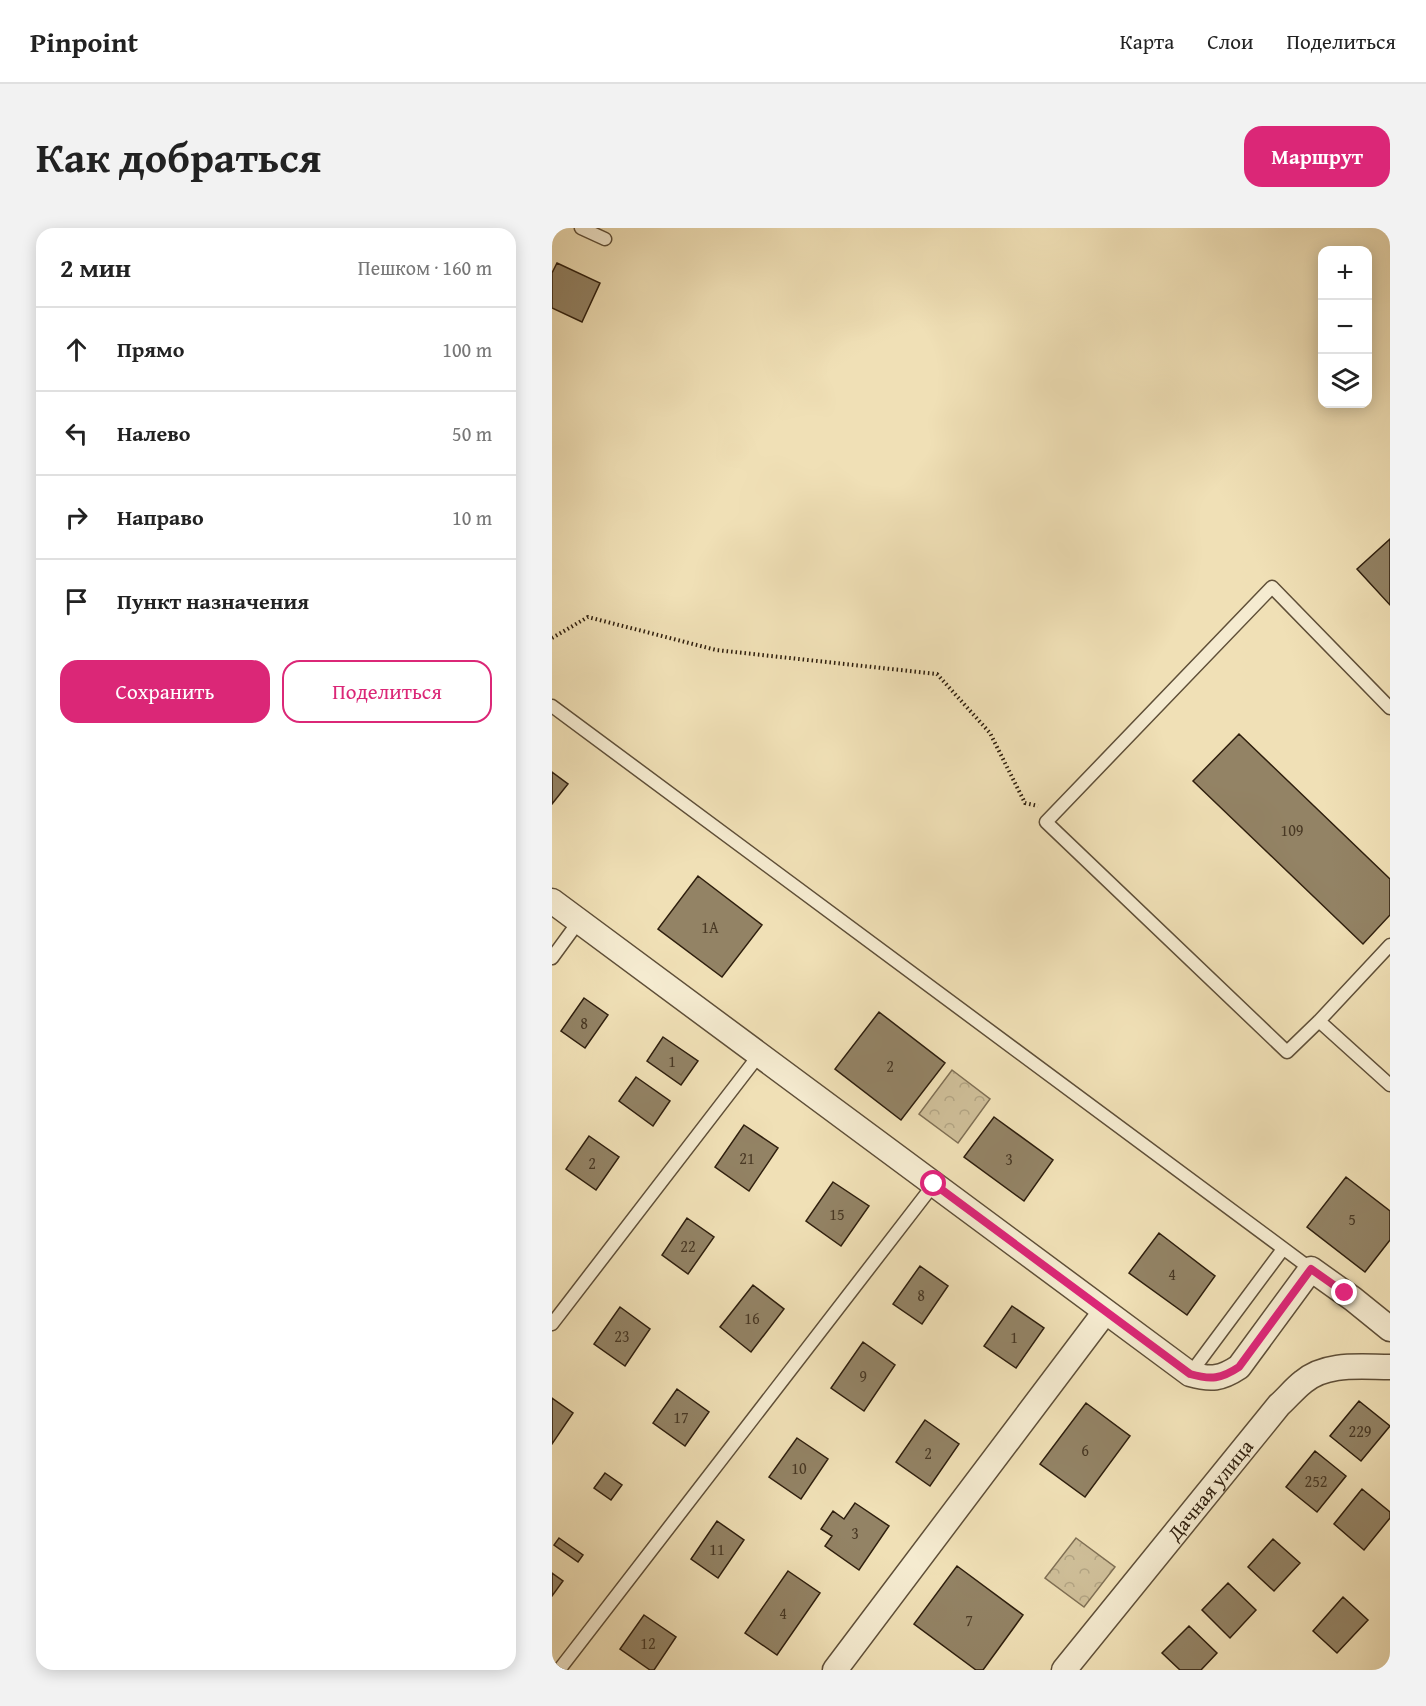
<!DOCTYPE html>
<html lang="ru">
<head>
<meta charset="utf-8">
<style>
  :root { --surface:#fff; --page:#f2f2f2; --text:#222; --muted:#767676; --line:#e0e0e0; --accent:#db2777 }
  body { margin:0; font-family:"Gentium Book Plus",serif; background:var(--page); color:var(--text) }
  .controls { position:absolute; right:18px; top:18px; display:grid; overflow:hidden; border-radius:12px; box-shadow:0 3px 15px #0003 }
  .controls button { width:54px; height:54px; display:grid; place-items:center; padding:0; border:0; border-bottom:2px solid var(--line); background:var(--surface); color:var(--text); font:30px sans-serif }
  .stop { position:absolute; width:18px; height:18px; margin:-14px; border:4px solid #db2777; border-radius:50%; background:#fff }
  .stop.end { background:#db2777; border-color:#fff; box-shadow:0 2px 6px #0008 }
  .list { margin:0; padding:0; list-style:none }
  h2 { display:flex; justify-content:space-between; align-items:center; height:78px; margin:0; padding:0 24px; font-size:26px }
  h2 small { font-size:20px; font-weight:400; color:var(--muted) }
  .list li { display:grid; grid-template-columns:39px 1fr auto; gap:18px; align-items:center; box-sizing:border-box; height:84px; padding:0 24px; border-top:2px solid var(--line) }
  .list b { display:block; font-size:22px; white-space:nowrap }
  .list em { font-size:20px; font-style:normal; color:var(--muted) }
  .actions { display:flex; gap:12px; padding:18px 24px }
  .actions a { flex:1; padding:14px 0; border:2px solid var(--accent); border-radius:18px; text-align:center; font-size:21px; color:var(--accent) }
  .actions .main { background:var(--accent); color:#fff }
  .icon { flex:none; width:33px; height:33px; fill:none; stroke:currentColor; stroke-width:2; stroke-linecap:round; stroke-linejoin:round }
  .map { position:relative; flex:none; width:838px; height:1442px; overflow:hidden; border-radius:18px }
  header { display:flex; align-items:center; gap:36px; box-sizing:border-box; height:84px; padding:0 30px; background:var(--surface); border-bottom:2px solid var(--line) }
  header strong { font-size:28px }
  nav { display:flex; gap:33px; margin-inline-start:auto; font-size:21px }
  .intro { display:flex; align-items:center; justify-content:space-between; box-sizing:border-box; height:144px; padding:0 36px }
  h1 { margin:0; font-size:42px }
  .button { padding:15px 27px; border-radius:18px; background:var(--accent); color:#fff; font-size:21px; font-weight:700 }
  main { display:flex; gap:36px; padding:0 36px }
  aside { flex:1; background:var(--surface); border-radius:18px; box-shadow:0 3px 15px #0003 }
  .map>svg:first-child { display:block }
  .forest { fill:url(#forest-crowns); stroke:#7f6f54; stroke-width:1.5 }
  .building { fill:#938365; stroke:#2f1f0e; stroke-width:1.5 }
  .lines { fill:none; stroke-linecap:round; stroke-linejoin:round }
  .service-casing { stroke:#5f4f38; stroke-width:15 }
  .minor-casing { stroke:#5f4f38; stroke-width:27 }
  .path { stroke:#2f1f0e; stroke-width:4; stroke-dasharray:1.5 3; stroke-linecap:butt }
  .service { stroke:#f5ebd0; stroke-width:12 }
  .minor { stroke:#f5ebd0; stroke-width:24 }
  .route { stroke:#db2777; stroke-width:8 }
  .labels { text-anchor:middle; stroke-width:6; stroke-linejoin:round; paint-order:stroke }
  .number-label { font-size:16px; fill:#483824 }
  .street-label { font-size:20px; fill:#2f1f0e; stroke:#f5ebd0 }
</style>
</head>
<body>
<header>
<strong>Pinpoint</strong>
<nav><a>Карта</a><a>Слои</a><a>Поделиться</a></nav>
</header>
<div class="intro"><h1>Как добраться</h1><a class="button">Маршрут</a></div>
<main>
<aside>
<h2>2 мин<small>Пешком · 160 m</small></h2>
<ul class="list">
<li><svg class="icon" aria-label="ahead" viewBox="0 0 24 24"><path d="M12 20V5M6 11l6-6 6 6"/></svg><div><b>Прямо</b></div><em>100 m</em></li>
<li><svg class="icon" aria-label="left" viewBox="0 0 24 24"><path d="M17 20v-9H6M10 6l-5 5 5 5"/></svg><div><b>Налево</b></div><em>50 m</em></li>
<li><svg class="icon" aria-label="right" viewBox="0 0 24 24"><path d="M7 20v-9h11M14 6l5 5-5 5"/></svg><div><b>Направо</b></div><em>10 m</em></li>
<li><svg class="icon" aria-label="arrive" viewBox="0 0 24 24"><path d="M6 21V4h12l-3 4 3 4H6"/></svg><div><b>Пункт назначения</b></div></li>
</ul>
<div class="actions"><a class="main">Сохранить</a><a>Поделиться</a></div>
</aside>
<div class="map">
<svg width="838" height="1442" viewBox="0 0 838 1442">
  <defs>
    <pattern id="forest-crowns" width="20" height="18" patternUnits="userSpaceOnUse" patternTransform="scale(1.5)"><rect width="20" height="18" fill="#cfbf99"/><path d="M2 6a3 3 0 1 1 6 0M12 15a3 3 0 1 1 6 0" fill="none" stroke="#b2a483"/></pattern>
  </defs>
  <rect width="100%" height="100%" fill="#f0e0b6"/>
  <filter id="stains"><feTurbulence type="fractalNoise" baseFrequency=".00333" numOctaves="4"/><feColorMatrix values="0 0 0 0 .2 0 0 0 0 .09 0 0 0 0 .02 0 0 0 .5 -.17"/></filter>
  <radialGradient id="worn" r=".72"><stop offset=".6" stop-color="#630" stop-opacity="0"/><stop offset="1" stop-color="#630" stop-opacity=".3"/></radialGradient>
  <path class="forest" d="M400,842L438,871L406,915L367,886Z
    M524,1310L563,1339L532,1379L493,1350Z"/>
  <path class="building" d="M5,35L48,55L30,94L0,80V45Z
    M838,311V377L805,341Z
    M687,506L838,651V687L811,716L641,553Z
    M0,544L16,556L0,576Z
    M146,648L210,697L170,749L106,701Z
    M32,770L56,787L33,820L9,803Z
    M327,784L393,835L349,892L283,841Z
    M111,809L146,833L129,857L95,833Z
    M84,849L118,873L101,898L67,873Z
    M442,889L501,932L472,973L412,929Z
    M192,897L226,920L197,963L163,939Z
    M37,908L67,929L44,962L14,941Z
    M794,949L838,983V1012L813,1044L755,999Z
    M281,954L317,978L289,1018L254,993Z
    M135,990L162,1009L136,1046L110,1027Z
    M607,1005L663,1048L635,1087L577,1045Z
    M368,1038L396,1058L370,1096L341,1076Z
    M201,1057L232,1081L199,1124L168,1099Z
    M460,1078L492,1100L464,1140L432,1118Z
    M68,1079L98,1101L73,1138L42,1116Z
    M311,1114L343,1137L312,1183L279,1160Z
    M125,1161L157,1184L133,1218L101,1195Z
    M0,1170L21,1185L0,1216Z
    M807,1173L838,1198L809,1233L778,1208Z
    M534,1175L578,1208L533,1269L488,1236Z
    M373,1192L407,1216L378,1258L344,1234Z
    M245,1210L276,1231L249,1271L217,1249Z
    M763,1223L794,1248L765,1284L734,1259Z
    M53,1245L70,1257L59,1272L42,1260Z
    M810,1261L838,1284V1290L812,1322L782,1296Z
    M303,1275L337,1298L307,1342L273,1318L280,1308L269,1301L281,1283L292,1291Z
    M165,1293L192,1312L166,1350L139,1331Z
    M7,1310L31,1327L26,1334L2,1317Z
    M721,1311L748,1335L722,1363L696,1339Z
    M405,1338L471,1387L431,1442H424L362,1396Z
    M236,1343L268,1365L225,1427L193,1405Z
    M0,1345L11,1353L0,1368Z
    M676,1355L704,1382L678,1410L650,1382Z
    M791,1369L816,1392L785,1425L761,1403Z
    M92,1387L124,1409L102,1442H98L68,1421Z
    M637,1398L665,1425L649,1442H628L610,1425Z"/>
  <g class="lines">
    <g class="service-casing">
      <path id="service" d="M29,0L53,11
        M0,478L759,1041
        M838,480L720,359L494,594L735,824L767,793L838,717
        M0,730L27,693
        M767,793L838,857
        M0,1096L207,827
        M638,1146L731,1021
        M7,1442L382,956"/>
    </g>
    <g class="minor-casing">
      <g id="minor">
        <path d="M0,673L638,1146C659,1152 669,1151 687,1139L759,1041L801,1071L838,1101"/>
        <path d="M283,1442L553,1084"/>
        <path id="s1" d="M512,1442L727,1177C735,1170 742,1161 751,1154C774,1134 810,1139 838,1139"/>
      </g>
    </g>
    <path class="path" d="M0,410L36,389L164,422L385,446L438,505L473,575L486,578"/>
    <use href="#service" class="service"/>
    <use href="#minor" class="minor"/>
  </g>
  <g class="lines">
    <path class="route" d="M382,956L638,1146C659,1152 669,1151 687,1139L759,1041L793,1065"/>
  </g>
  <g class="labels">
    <g class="number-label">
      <text x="740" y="608">109</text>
      <text x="158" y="705">1А</text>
      <text x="32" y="801">8</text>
      <text x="120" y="839">1</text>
      <text x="338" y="844">2</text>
      <text x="195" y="936">21</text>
      <text x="457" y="937">3</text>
      <text x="40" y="941">2</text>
      <text x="285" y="992">15</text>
      <text x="800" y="997">5</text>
      <text x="136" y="1024">22</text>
      <text x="620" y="1052">4</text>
      <text x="369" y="1073">8</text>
      <text x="200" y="1096">16</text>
      <text x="70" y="1114">23</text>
      <text x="462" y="1115">1</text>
      <text x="311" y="1154">9</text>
      <text x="129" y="1195">17</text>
      <text x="808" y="1209">229</text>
      <text x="533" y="1228">6</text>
      <text x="376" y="1231">2</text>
      <text x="247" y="1246">10</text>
      <text x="764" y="1259">252</text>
      <text x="303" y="1311">3</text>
      <text x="165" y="1327">11</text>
      <text x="231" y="1391">4</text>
      <text x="417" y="1398">7</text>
      <text x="96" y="1421">12</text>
    </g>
    <g class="street-label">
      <text dy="7" stroke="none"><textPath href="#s1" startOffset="232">Дачная улица</textPath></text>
    </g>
  </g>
  <rect width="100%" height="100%" filter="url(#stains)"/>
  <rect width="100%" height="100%" fill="url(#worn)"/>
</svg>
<div class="controls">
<button>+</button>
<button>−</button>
<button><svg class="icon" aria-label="layers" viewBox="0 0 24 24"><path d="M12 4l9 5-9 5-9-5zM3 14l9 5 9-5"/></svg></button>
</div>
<div class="stop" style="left:382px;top:956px"></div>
<div class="stop end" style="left:793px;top:1065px"></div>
</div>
</main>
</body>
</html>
